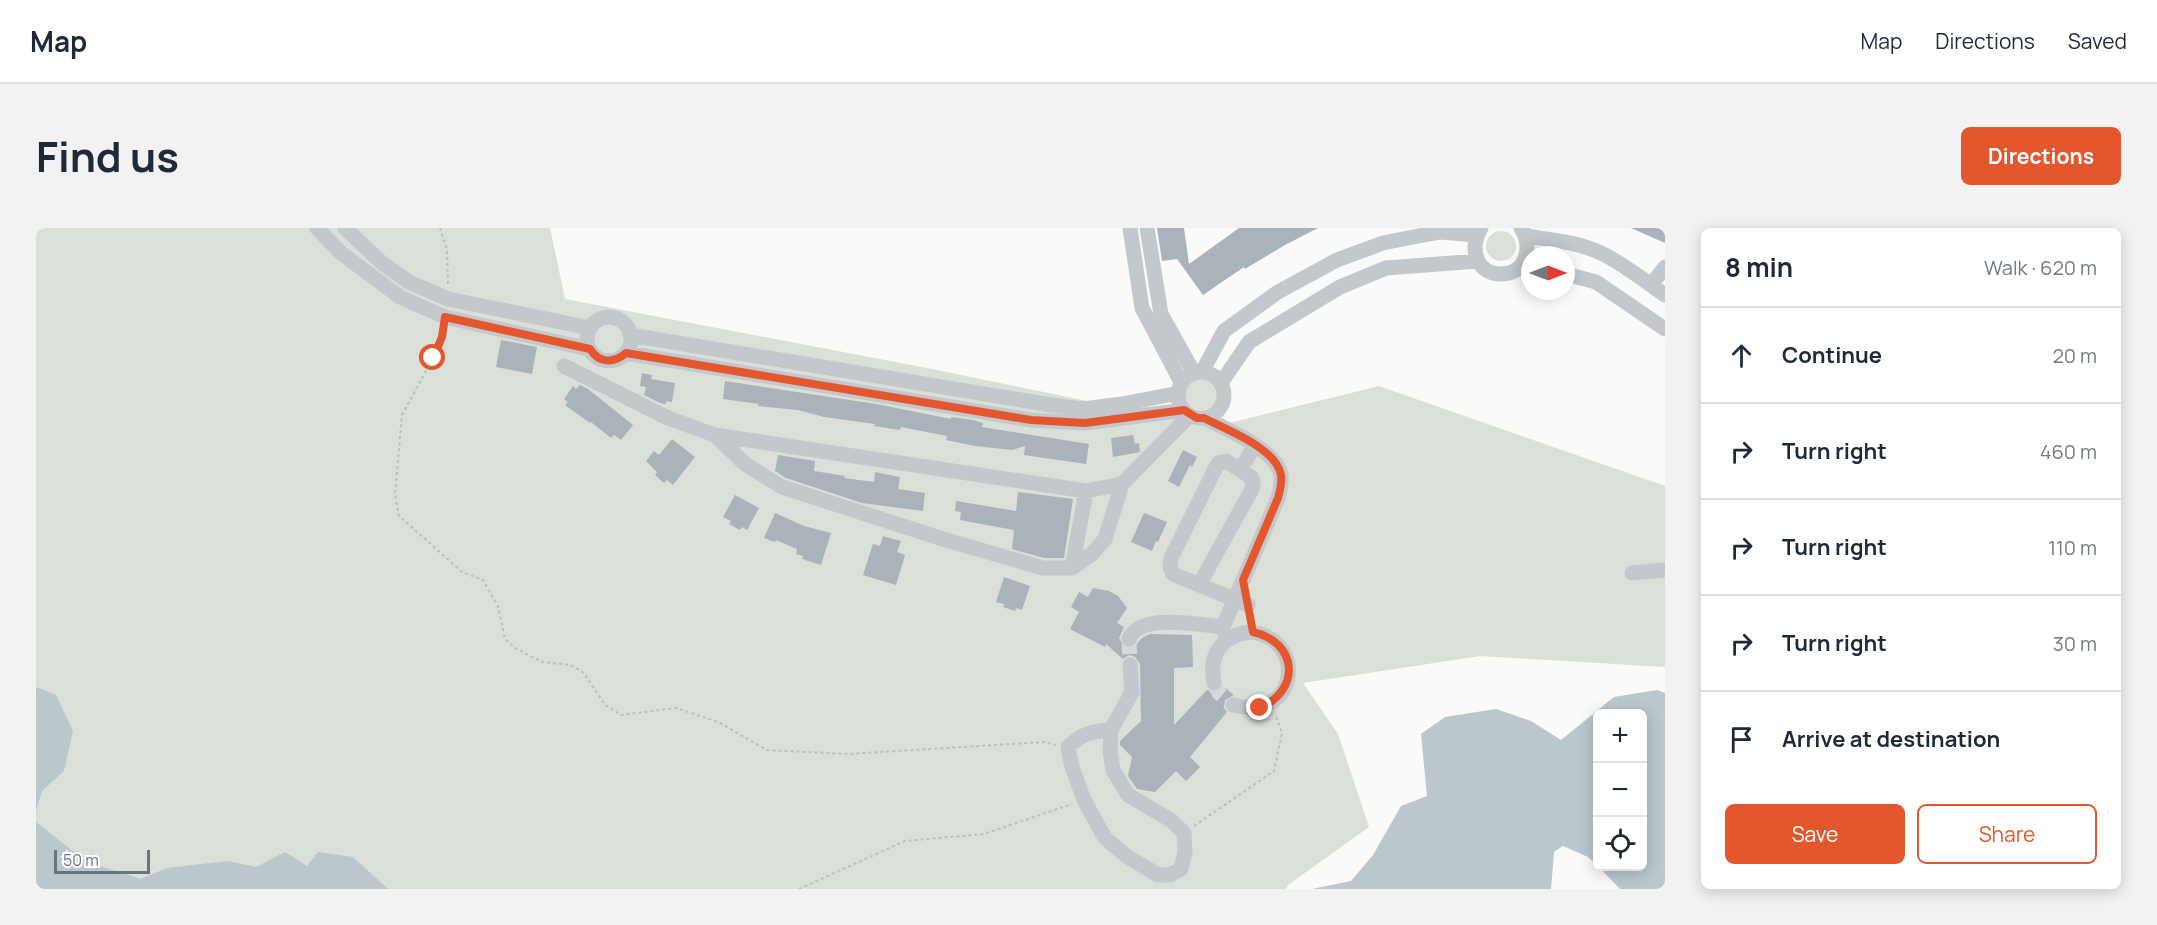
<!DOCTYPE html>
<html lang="en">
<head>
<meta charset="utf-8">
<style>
  :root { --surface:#fff; --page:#f2f2f3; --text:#1f2937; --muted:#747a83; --line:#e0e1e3; --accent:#e4572e }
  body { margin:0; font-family:Manrope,sans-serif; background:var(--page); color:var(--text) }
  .controls { position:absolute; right:18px; bottom:18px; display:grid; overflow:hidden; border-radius:9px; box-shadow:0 3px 15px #0003 }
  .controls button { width:54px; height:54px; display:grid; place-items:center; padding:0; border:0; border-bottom:2px solid var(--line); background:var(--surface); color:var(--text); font:30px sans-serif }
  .compass { position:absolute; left:1485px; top:18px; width:54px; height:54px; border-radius:50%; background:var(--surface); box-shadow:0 3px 15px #0003; rotate:90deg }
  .scale { position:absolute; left:18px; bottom:15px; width:96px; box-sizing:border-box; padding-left:6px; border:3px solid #657683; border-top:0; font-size:16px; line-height:21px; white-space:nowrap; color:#657683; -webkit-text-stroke:4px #fff; paint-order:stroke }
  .stop { position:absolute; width:18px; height:18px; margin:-14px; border:4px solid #e4572e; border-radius:50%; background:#fff }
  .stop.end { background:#e4572e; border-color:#fff; box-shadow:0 2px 6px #0008 }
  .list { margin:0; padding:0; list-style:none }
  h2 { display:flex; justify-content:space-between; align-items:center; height:78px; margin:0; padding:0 24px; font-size:26px }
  h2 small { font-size:20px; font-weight:400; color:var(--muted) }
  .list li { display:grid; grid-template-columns:39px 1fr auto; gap:18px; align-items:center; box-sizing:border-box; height:96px; padding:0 24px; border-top:2px solid var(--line) }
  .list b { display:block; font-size:22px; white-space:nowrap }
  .list em { font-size:20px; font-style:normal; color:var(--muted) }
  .actions { display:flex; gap:12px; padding:18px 24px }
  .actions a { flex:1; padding:14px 0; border:2px solid var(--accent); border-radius:9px; text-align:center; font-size:21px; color:var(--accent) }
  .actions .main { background:var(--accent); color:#fff }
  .icon { flex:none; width:33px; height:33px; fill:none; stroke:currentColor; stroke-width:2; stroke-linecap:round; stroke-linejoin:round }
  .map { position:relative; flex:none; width:1629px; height:661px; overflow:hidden; border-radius:9px }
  header { display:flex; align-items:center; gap:36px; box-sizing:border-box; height:84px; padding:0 30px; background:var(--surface); border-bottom:2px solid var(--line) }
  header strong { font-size:28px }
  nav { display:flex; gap:33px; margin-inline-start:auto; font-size:21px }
  .intro { display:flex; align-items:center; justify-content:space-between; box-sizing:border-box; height:144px; padding:0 36px }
  h1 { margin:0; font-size:42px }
  .button { padding:15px 27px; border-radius:9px; background:var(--accent); color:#fff; font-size:21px; font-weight:700 }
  main { display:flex; gap:36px; padding:0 36px }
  aside { flex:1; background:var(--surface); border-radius:9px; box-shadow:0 3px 15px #0003 }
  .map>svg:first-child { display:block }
  .green { fill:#dadfd7 }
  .water { fill:#bbc7cb }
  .building { fill:#aab3b9 }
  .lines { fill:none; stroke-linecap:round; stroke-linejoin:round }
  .minor-tunnel { stroke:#d5d9db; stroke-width:15; stroke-dasharray:15 8; stroke-linecap:butt }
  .path { stroke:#bbbfc2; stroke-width:2; stroke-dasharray:3 3; stroke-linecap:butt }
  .minor { stroke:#c3c8cc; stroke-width:15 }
  .route { stroke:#e4572e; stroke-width:8 }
</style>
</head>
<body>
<header>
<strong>Map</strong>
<nav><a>Map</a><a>Directions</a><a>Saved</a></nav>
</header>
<div class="intro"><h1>Find us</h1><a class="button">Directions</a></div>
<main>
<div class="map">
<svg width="1629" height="661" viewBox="0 0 1629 661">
  <rect width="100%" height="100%" fill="#fafaf8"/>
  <path class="green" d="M0,0H514L529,71L896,141L1177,199L1343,158L1629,258V439L1444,428L1267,455L1302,506L1333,599L1252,657L1250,661H0Z
    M1450 18a15 15 0 1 1 30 0a15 15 0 1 1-30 0Z
    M1149 166a16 16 0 1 1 32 0a16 16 0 1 1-32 0Z"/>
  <path class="water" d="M0,459L20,467L37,503L28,543L6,563L0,583Z
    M1621,462L1629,465V661H1584L1562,638H1606V485H1562V638L1552,629L1527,618L1518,624L1515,661H1276L1315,653L1337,627L1365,578L1391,568L1385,506L1409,489L1460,481L1495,493L1525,512L1578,469Z
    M0,594L51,634L105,651L131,640L192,633L220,639L249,624L271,638L282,624L317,629L352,661H0Z"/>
  <path class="building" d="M1121,0H1148L1153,36L1203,0H1282L1249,17L1209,41L1208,39L1167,67L1141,31L1126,33Z
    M1595,0H1629V15Z
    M465,112L501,119L496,146L460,139Z
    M606,145L616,147L615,151L639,155L636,174L630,173V176L624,175L608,167L610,159L604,158Z
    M689,153L840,176L915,191V189L937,192L947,195L946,199L1053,216L1050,236L988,227L989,218L976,222L939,218L910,212L911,208L865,199L864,202L838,198L839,196L788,189L762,182L722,178L723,176L687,171Z
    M544,157L552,161L597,197L585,212L578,207L575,210L555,194L554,195L529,177L532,174L528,171L537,158L540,161Z
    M1097,207L1099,216L1103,215L1104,224L1077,229L1075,210Z
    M636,211L659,229L637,257L631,252L628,255L619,247L621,244L610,233L618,223L623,227Z
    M1147,222L1161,229L1156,239L1154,237L1143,259L1132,253Z
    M742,227L779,233L778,243L809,248L808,250L838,254L839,244L864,249L862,261L889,265L887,283L826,275L750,250L739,243Z
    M982,264L1037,271L1028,330H1008L976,321L978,302L924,292L925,284L919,283L920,273L980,283Z
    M699,267L723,280L711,302L706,299L704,302L693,296L695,293L687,289Z
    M739,285L768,298L795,305L785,337L766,331L767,328L760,326L761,321L740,312L739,314L728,310Z
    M1108,285L1131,294L1122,314L1120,313L1116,323L1095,314Z
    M847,308L865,313L861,324L869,327L860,357L827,347L837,316L844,318Z
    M968,349L994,358L986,382L980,380L979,383L967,379L968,376L960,374Z
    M1057,360L1073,363L1082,368L1091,380L1081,395L1088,399L1083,410L1088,419L1097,420L1106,410L1114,406L1156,407L1157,439L1138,440V497L1171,462L1180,464L1187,458L1198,467L1189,472L1188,480L1191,484L1154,529L1164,539L1150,553L1140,543L1119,564L1101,561L1092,548L1096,529L1084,517V513L1105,493L1104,436L1099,429L1093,427L1087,431L1070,416L1069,419L1034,401L1043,384L1035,379L1043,364L1052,369Z"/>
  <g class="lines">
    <path class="minor-tunnel" d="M1093,411L1094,437
      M1178,455L1183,465L1197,477"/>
    <path class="path" d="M404,0L411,22L412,56
      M407,104L397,130L366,187L359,266L363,288L426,344L447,352L462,378L469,411L479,420L506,434L535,437L548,445L569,477L585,487L640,480L682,494L731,522L812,526L1008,514L1020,517
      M1158,598L1238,543L1246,505L1239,486
      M763,661L869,613L948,606L1036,576"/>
    <path class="minor" d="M281,0L305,25L364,69L409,89L553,121
      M309,0L346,35L373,54L412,71L554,100
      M1094,0L1106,80L1145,154
      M1111,0L1125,86L1158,145
      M1445,0C1433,18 1439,46 1465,46C1491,46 1497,18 1485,0
      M1490,8C1516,12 1543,14 1567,26C1589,37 1609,53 1629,67
      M1530,46L1560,54L1629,101
      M1615,57L1629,39
      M551 111a22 22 0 1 1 44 0a22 22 0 1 1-44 0Z
      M594,107L1015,177L1047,181L1086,176L1143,165
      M590,125L995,192L1049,195L1148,182
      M528,138L632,190L679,207L1050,263L1086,256L1154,187
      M1166,144L1188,103L1242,64L1301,32L1347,15L1372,10L1404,4L1440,7
      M1142 167a23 23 0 1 1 46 0a23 23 0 1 1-46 0Z
      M1185,155L1213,114L1304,59L1350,40L1442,33
      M1169,190C1191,202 1240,221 1245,247C1246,255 1244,263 1242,270L1187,399L1190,413
      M679,207L709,236L746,259L910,312L1007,340H1036L1056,326L1069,311L1086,256
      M1204,242L1219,217
      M1036,340L1050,263
      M1596,345L1629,342
      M1163,357L1216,261L1217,253L1215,249L1190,233L1182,235L1135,330L1134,339L1137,346L1212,377
      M1093,411C1104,384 1163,397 1187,399
      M1178,455C1175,439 1177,423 1190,413C1199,406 1211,403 1221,405C1271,417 1260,494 1197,477
      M1075,502C1056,503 1045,506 1032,519L1036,539L1048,572L1069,610L1092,629L1122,647H1134L1145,641L1149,624L1148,605L1136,593L1092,567L1077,542L1074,522L1075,502L1096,464L1094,437"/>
  </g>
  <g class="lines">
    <path class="route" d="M397,130L406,109L409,89L554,121C563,135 577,136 590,125L995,192L1049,195L1148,182L1161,190H1168C1191,202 1240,220 1245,247C1246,255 1244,263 1242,270L1207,352L1217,404C1261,414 1266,461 1224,480"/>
  </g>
</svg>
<div class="controls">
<button>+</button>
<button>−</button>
<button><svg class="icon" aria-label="locate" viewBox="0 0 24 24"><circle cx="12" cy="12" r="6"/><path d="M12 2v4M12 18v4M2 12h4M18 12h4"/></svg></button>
</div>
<svg class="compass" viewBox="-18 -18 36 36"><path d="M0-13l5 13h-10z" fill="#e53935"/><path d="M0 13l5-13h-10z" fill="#747a83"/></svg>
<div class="scale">50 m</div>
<div class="stop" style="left:397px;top:130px"></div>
<div class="stop end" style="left:1224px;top:480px"></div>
</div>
<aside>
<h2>8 min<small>Walk · 620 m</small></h2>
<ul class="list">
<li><svg class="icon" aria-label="ahead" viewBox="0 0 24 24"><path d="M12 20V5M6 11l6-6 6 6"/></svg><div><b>Continue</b></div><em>20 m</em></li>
<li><svg class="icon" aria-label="right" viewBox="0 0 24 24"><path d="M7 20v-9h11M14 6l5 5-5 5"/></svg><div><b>Turn right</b></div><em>460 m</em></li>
<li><svg class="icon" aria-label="right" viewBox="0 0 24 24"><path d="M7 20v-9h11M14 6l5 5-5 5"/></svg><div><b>Turn right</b></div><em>110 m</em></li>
<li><svg class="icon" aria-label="right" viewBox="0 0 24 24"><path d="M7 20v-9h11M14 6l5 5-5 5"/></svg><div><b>Turn right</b></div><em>30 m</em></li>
<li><svg class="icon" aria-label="arrive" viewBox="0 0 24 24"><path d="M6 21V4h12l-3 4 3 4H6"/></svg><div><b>Arrive at destination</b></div></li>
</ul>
<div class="actions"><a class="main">Save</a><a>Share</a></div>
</aside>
</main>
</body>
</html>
